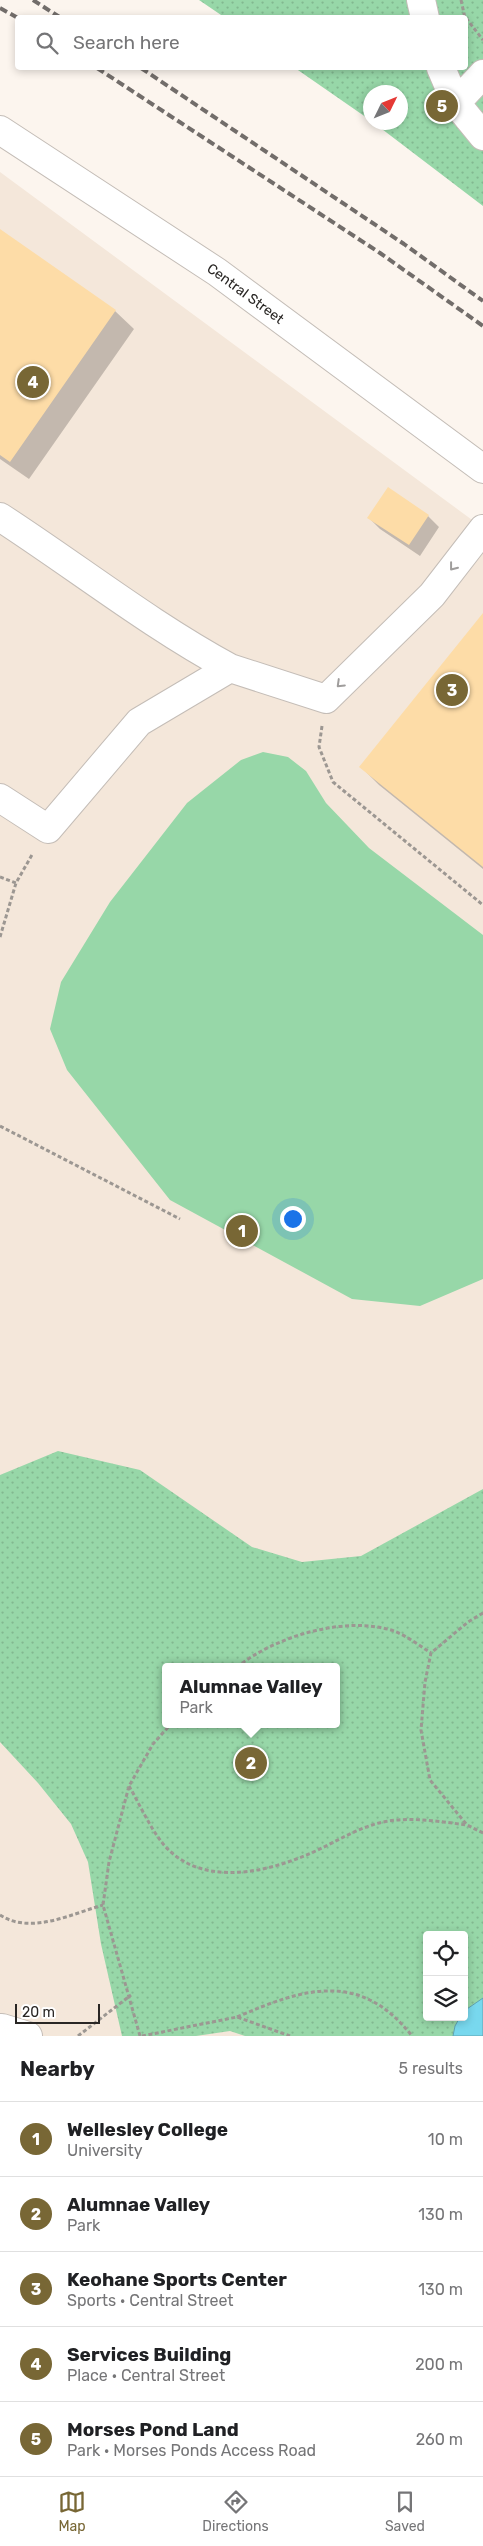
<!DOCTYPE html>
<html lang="en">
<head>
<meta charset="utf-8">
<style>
  :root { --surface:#fff; --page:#f2f2f2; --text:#202124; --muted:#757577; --line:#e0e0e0; --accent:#786735 }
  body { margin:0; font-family:Rubik,sans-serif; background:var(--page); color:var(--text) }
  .controls { position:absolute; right:15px; bottom:15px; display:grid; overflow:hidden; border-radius:5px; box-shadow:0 2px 8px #0003 }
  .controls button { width:45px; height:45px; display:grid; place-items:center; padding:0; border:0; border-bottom:1px solid var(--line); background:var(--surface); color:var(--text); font:25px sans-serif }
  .compass { position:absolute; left:363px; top:85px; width:45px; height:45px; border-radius:50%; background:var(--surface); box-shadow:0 2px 8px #0003; rotate:47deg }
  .scale { position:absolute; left:15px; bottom:12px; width:85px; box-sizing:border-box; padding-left:5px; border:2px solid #292624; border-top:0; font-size:14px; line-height:18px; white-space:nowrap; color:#292624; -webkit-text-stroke:4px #fff; paint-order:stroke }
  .you { position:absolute; left:292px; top:1218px; width:18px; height:18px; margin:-12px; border:4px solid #fff; border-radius:50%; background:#1a73e8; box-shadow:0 0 0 8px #1a73e833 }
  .badge { display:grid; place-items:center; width:32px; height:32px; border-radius:50%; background:var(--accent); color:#fff; font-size:16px; font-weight:700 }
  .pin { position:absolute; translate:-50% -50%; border:2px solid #fff; box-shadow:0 1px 5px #0006 }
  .popup { position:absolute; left:162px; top:1663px; width:178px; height:65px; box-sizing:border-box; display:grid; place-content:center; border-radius:5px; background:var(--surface); filter:drop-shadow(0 1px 4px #0005); font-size:16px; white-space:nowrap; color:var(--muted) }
  .popup b { font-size:19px; color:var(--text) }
  .popup::after { content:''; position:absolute; left:50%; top:100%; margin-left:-10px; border:10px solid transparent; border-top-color:var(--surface) }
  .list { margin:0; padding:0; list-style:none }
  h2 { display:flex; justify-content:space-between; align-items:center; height:65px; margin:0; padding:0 20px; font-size:21px }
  h2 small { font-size:16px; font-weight:400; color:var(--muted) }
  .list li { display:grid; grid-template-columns:32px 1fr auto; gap:15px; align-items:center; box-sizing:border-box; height:75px; padding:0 20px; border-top:1px solid var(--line) }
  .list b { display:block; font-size:19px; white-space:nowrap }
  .list p { margin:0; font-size:16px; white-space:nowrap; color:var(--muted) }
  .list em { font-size:16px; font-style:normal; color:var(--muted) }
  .icon { flex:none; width:28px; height:28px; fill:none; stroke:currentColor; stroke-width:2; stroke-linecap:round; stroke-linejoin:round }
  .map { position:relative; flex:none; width:483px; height:2036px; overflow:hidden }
  .search { position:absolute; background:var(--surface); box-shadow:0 2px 8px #0003; left:15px; right:15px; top:15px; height:55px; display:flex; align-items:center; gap:12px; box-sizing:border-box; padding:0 18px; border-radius:5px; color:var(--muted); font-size:19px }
  .sheet { height:440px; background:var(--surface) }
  nav { display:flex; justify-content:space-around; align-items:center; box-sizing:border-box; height:70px; border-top:1px solid var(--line); background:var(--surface); font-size:14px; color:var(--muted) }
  nav a { display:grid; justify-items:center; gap:2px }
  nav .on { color:var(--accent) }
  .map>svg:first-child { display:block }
  .built { fill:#f4e7da; fill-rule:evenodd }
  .park { fill:url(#park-dots); fill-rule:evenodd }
  .garden { fill:#97d7a8 }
  .water { fill:#78d8ee; stroke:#60a3b1 }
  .shadow { fill:#0003 }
  .building { fill:#fddca7 }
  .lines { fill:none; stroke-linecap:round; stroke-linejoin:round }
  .minor-casing { stroke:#c4bdb7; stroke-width:30 }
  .major-casing { stroke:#c4bdb7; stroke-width:30 }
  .path { stroke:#9c9792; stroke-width:3; stroke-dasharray:4 2.5; stroke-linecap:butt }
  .minor { stroke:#fff; stroke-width:28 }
  .major { stroke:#fff; stroke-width:28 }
  .rail { stroke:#726d6a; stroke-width:4; stroke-dasharray:8 4; stroke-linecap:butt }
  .oneway { stroke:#9f9d9c }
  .labels { text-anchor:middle; stroke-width:4; stroke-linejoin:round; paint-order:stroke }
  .street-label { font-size:14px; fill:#292624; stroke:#fff }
</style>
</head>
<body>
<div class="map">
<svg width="483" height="2036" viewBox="0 0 483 2036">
  <defs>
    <pattern id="park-dots" width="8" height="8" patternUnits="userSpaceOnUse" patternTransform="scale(1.25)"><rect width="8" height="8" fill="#97d7a8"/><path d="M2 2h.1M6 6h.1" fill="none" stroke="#82b890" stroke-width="1.8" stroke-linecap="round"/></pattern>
  </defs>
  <rect width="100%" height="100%" fill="#fcf5ee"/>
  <path class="built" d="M0,172L483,528V2036H0ZM166,1667H336V1724H166ZM427,1935H464V2017H427Z"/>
  <path class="park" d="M199,0H483V206L374,123L400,122V92H370V120L295,68H466V18L224,17Z
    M58,1451L140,1470L252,1547L302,1562L361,1556L483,1489V2036H245L230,2031L196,2036H122L101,1944L88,1862L71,1824L38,1783L0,1742V1475ZM166,1667H336V1724H166ZM427,1935H464V2017H427Z"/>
  <path class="garden" d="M263,752L288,757L306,771L326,803L369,848L483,935V1279L420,1306L352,1299L170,1200L67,1070L50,1029L61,982L110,902L187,803L241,760Z"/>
  <path class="water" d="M483,1998V2036H453L455,2026L460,2017H464V2011Z"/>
  <path class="shadow" d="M0,230L115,311L134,329L29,479L0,459Z
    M428,516L439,527L420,556L380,529L369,518Z
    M483,615V869L379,785L361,767Z"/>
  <path class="building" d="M0,229L116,310L10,462L0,455Z
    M388,487L429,515L409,545L367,518Z
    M483,613V867L359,767Z"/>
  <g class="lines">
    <g class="minor-casing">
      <path id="minor" d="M421,0L425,18
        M441,68L456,103L483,136
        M456,103L483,74
        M0,517C77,567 149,624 230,668L326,699L432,595L483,529
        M0,798L48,829L139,722L230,668
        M2,2028L28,2036"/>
    </g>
    <g class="major-casing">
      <g id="major">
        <path id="s1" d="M0,130L217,272L483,469"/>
      </g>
    </g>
    <path class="path" d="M461,0L465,18
      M466,18L483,40
      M322,726L319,747L333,782L483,905
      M0,877L16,883
      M0,937L16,883L33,853
      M0,1126L180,1219
      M483,1613L468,1622L431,1653L425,1682L421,1730L430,1780L467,1825L483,1833
      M237,1667C276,1636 346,1615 394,1631C407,1636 420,1646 431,1653
      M129,1786C140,1805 150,1828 164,1845C198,1884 255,1875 299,1858C324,1849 347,1833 372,1825C402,1815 436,1821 467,1825
      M0,1915C31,1935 71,1914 103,1905
      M237,2017C304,1988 360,1970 412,2036
      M78,2036L131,1995
      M140,2036L103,1905L109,1862L129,1786L153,1744L171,1724
      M142,2036L237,2017L290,2036"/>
    <use href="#minor" class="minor"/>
    <use href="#major" class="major"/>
    <path class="rail" d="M33,0L61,18
      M0,8L18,18
      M97,68L380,253L483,326
      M141,68L404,244L483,301"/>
  </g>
  <defs><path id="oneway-chevron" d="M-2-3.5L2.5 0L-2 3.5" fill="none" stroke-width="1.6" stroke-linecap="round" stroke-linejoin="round" transform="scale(1.25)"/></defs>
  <g class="oneway">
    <use href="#oneway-chevron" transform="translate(453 567) rotate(128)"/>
    <use href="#oneway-chevron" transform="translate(340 684) rotate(136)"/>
  </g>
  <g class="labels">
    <g class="street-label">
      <text dy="5" stroke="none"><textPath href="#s1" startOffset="295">Central Street</textPath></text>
    </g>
  </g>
</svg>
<div class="controls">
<button><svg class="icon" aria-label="locate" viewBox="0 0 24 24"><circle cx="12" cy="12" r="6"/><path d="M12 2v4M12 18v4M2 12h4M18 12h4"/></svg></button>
<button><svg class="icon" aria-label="layers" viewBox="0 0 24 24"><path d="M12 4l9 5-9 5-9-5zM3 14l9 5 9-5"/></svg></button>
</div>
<svg class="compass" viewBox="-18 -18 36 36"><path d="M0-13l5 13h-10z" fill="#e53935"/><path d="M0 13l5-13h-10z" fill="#757577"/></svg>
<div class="scale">20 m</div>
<div class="you"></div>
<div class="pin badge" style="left:242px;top:1231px">1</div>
<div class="pin badge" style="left:251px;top:1763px">2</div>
<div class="popup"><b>Alumnae Valley</b>Park</div>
<div class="pin badge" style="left:452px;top:690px">3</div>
<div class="pin badge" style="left:33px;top:382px">4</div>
<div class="pin badge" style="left:442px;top:106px">5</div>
<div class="search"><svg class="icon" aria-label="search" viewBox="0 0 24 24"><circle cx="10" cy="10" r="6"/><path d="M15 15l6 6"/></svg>Search here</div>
</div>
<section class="sheet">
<h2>Nearby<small>5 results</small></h2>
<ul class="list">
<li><span class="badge">1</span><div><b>Wellesley College</b><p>University</p></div><em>10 m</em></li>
<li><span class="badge">2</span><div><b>Alumnae Valley</b><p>Park</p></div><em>130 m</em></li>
<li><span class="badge">3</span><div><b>Keohane Sports Center</b><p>Sports · Central Street</p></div><em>130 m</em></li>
<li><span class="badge">4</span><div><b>Services Building</b><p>Place · Central Street</p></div><em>200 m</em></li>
<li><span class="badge">5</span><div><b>Morses Pond Land</b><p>Park · Morses Ponds Access Road</p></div><em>260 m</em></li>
</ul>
</section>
<nav>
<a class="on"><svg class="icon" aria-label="map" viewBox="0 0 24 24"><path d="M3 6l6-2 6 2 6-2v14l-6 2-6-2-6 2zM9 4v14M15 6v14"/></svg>Map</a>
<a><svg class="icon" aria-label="directions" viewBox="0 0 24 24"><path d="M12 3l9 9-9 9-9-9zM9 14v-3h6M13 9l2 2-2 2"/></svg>Directions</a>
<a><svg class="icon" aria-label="saved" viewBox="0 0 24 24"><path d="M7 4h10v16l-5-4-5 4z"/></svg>Saved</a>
</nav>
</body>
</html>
